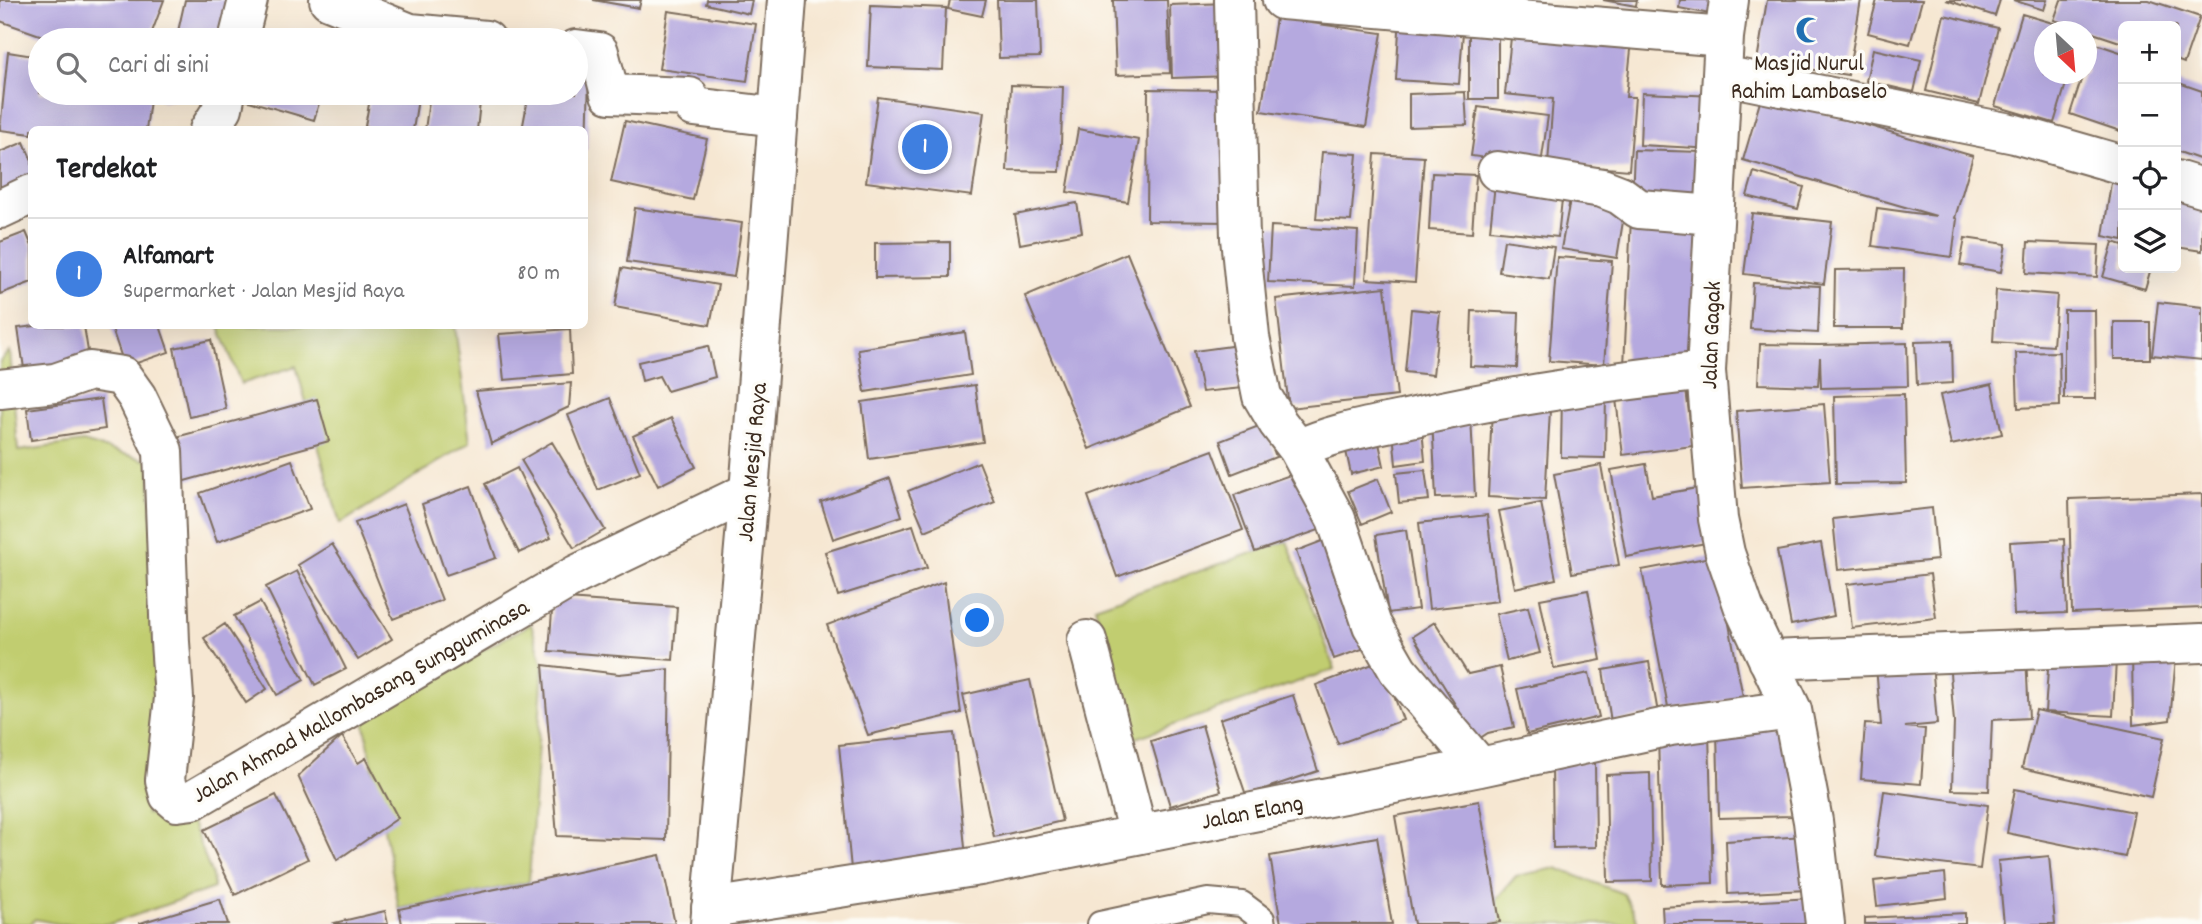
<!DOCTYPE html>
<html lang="id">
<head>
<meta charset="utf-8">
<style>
  :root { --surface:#fff; --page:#f2f2f2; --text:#202124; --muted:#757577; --line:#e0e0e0; --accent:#2563eb }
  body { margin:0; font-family:Dekko,sans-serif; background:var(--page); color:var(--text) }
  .controls { position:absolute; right:21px; top:21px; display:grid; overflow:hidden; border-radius:10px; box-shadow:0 7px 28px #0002 }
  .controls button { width:63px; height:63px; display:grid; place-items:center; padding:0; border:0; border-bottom:2px solid var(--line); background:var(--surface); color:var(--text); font:35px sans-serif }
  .compass { position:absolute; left:2034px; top:21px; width:63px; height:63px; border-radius:50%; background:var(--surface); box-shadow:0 7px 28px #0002; rotate:154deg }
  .you { position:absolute; left:978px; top:621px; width:24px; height:24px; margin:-18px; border:5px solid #fff; border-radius:50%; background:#1a73e8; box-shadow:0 0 0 10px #1a73e833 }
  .badge { display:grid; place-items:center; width:46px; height:46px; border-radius:50%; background:var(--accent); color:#fff; font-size:23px; font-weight:700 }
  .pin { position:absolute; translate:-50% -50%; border:4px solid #fff; box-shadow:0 2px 7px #0006 }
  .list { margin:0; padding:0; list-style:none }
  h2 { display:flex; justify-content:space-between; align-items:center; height:91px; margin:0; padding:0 28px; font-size:30px }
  h2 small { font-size:23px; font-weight:400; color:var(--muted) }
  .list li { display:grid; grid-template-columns:46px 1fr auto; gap:21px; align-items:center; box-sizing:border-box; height:112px; padding:0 28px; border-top:2px solid var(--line) }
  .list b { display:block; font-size:26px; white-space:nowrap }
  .list p { margin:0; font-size:23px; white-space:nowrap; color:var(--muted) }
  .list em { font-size:23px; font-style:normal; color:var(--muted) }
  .icon { flex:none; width:38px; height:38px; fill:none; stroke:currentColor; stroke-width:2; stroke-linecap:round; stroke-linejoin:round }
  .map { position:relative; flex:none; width:2202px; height:924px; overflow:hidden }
  .search { position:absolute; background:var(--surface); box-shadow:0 7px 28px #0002; left:28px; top:28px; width:560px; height:77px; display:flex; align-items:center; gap:18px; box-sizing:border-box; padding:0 24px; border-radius:38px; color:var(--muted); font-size:26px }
  .panel { position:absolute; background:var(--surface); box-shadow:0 7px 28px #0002; left:28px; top:126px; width:560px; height:203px; border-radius:10px }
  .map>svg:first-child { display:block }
  .green { fill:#c1cd6f; stroke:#7e7c46; stroke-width:2 }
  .building { fill:#b5a9df }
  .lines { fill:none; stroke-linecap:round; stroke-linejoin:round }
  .service-casing { stroke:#7c6c5d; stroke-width:28 }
  .minor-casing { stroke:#7c6c5d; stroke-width:42 }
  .tertiary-casing { stroke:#7c6c5d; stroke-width:42 }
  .service { stroke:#fff; stroke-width:24 }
  .minor { stroke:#fff; stroke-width:38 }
  .tertiary { stroke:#fff; stroke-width:38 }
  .labels { text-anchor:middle; stroke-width:7; stroke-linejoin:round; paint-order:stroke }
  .poi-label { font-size:24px; fill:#3b2a1e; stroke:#fdfcf7 }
  .street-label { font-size:24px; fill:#3b2a1e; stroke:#fdfcf7 }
</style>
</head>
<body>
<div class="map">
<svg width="2202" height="924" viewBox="0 0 2202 924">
  <rect width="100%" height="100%" fill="#fdfcf7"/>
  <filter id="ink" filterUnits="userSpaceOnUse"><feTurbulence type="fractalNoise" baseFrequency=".0143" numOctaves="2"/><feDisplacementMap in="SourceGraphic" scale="14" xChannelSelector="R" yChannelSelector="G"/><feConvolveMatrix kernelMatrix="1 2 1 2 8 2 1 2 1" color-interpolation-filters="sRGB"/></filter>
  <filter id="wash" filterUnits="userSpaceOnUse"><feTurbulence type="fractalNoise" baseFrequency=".00686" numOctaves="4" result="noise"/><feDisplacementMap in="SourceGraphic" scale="28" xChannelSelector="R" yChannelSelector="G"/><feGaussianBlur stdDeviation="1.57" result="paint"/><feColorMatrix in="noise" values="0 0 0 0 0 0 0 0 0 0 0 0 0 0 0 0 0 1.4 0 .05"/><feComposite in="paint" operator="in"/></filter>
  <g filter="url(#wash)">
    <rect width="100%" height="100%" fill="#f6e7d2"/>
    <path class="green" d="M219,326H455L470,442L340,524L296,366L241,384Z
      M10,351L18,451L83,442L149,461L159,647L146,814L190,818L212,876L214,888L110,924H59L35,919L31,924H0V361Z
      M1287,541L1335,669L1133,739L1095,607Z
      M531,624L543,665L529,882L399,909L363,715Z
      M1556,868L1624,894L1639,924H1475L1516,876Z"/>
    <g id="blocks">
      <path class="building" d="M0,0H164L149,40H54L0,21Z
        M185,0H236L228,40H200L177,36Z
        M593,0H641L639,8Z
        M707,0H752L749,14L706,4Z
        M950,0H986L982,16L948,9Z
        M997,0H1038L1040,57L999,58Z
        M1113,0H1167L1170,73L1116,75Z
        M1603,0H1637L1636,6Z
        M1680,0H1723L1720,16L1679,8Z
        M1767,0H1861L1848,75L1757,61Z
        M1877,0H1922L1910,44L1868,33Z
        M1946,0H2000L1995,16Z
        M2013,0H2047L2044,10Z
        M2061,0H2149L2200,17L2184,63L2176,60V26H2123V43L2054,20Z
        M1228,3L1230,76L1172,78L1170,5Z
        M871,5L946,8L943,70L868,67Z
        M668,11L756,24L747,81L659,69Z
        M2022,14L2080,31L2044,32V74H2069L2054,123L1995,106Z
        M1400,15L1464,19L1459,84L1396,80Z
        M1944,15L1998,28L1979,104L1926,91Z
        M1276,18L1382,33L1366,127L1261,111Z
        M1512,28L1632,40L1626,97H1635L1629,170L1548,163L1553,99L1505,94Z
        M1469,31H1498V99H1469Z
        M177,36L178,40H157L156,39Z
        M2093,43L2123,53V132L2070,114L2083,74H2087V64Z
        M1873,49L1921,60L1914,92L1866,81Z
        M8,52L40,57V93H151L146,130H32V134L0,130Z
        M576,73L589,74L587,150H584V130H522L529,93H576Z
        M2176,82L2202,91V160L2176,151Z
        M1011,85L1063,87L1060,172L1007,171Z
        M1148,89L1229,90L1228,222L1147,221Z
        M1465,92L1467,125L1409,127V94Z
        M160,93H185V98L161,102Z
        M241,93H322L314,120L239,98Z
        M371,93H419L413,130H382L365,126Z
        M430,93H481L477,130H425Z
        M1642,93L1717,96L1715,149L1640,145Z
        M1762,95L1973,156L1955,218L1957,219L1952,257L1872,246L1877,208L1936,216L1743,160Z
        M878,97L984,112L972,196L866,182Z
        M1478,107L1548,116L1541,165L1471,156Z
        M625,121L707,139L693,200L611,182Z
        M1078,129L1139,140L1128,202L1067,192Z
        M24,142L32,161V191L0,204V152Z
        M1634,150L1702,152L1700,203L1632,200Z
        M1322,152L1357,154L1351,221L1316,219Z
        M1375,154L1424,157L1415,282L1366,279Z
        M1754,172L1804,187L1798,209L1747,196Z
        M1432,173L1476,175L1472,233L1429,230Z
        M2112,176L2123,177V240L2103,236Z
        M1495,184L1563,190L1558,237L1490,230Z
        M2180,189L2202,193V251L2176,247V219Z
        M1571,194L1626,203L1617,258L1561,249Z
        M1077,203L1082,232L1020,244L1015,215Z
        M635,208L742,223L734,277L627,262Z
        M1752,213L1832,222L1824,284L1744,274Z
        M1631,218L1699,221L1692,368L1624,366Z
        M1271,226L1358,231L1355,286L1268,282Z
        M26,232L32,246V282L0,294V242Z
        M1965,238L2006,244L2001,272L1960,265Z
        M1504,240L1554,247L1549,279L1499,272Z
        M950,242V277L875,278V243Z
        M2028,242L2099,245L2097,277L2026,273Z
        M2113,242L2123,245V268H2151L2145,289L2103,277Z
        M1127,253L1190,407L1089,449L1025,296Z
        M1557,257L1612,261L1604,365L1549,361Z
        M622,268L718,285L710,325L615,307Z
        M1904,269L1903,328H1834L1835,270Z
        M1753,283L1820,286L1818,333L1750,329Z
        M1385,287L1397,396L1289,408L1276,299Z
        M1996,290L2057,295L2053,346L1993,342Z
        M2158,302L2202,307V360L2152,355Z
        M1411,309L1440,312L1433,375L1405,372Z
        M2064,310H2095L2096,399H2064Z
        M1472,311L1519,313L1517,368L1470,366Z
        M2114,322H2150V359H2114Z
        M35,326H84L90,364L25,375L18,328Z
        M111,326H160L169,352L125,367Z
        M570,329L572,374L504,380L499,334Z
        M965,332L971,375L865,392L858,349Z
        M211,340L226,409L189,417L174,348Z
        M1952,341L1953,383L1917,385L1915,342Z
        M1907,343L1908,386L1821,388L1820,357L1818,386L1758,384L1760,344L1819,345Z
        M1246,344L1243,388L1202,392L1194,351Z
        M708,346L715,377L667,391L659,376L642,381L638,362Z
        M2059,352L2060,406L2018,408L2016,353Z
        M1685,382L1693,446L1623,455L1615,391Z
        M571,383L569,407L491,444L476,391Z
        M1992,384L2002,434L1951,445L1940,395Z
        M975,385L983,442L869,459L862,402Z
        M1562,392H1606L1605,458L1561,457Z
        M1904,394L1906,483L1836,484L1834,396Z
        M610,398L640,473L598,490L568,415Z
        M101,399L105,429L31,440L27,409Z
        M317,399L329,441L181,482L169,439Z
        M1824,404L1830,482L1742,488L1736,411Z
        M1492,408L1550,410L1545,500L1488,497Z
        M1471,416L1475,497L1436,498L1432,418Z
        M671,418L696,467L658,486L633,436Z
        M1264,424L1276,457L1232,474L1220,441Z
        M1422,428L1425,461L1396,465L1393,431Z
        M1377,434L1384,466L1351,474L1344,442Z
        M552,442L605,530L574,548L521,460Z
        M1213,450L1243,530L1117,577L1088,496Z
        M292,460L310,509L217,542L200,493Z
        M979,462L995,502L925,531L908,491Z
        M1646,464L1652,496L1703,487L1712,542L1626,557L1611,470Z
        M1601,465L1619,565L1572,573L1554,474Z
        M517,468L551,538L519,553L485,484Z
        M1304,470L1325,528L1255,552L1234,495Z
        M1425,470L1429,500L1399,503L1396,473Z
        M890,478L902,516L833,539L821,502Z
        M1378,479L1391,512L1362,524L1348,491Z
        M471,486L496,558L446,575L422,504Z
        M2202,494V608L2072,613L2069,499Z
        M1541,503L1556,579L1515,588L1499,511Z
        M404,504L442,600L393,619L355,523Z
        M1932,508L1937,560L1838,570L1833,519Z
        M1487,515L1498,601L1429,609L1419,523Z
        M913,525L927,568L838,596L825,552Z
        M1406,530L1418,609L1388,613L1376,535Z
        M1330,538L1368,647L1334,659L1296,551Z
        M2064,539L2067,613L2014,615L2010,542Z
        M1821,543L1834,616L1791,625L1777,551Z
        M332,544L392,639L358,660L298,565Z
        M1716,556L1743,697L1669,712L1642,570Z
        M297,571L346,669L315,685L266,587Z
        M1930,574L1936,618L1852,628L1847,584Z
        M944,582L961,713L868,735L827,625Z
        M1588,590L1601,660L1554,669L1540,599Z
        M553,598L677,607L673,660L549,651Z
        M260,602L304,680L277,695L234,616Z
        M1528,607L1540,653L1507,661L1496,614Z
        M1435,622L1468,674L1500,667L1514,727L1488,733L1477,740L1413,636Z
        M225,624L267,689L246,703L204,638Z
        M2177,647L2170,720L2133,725L2132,650Z
        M2026,656L2029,718L1992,720L1989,791L1952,790L1954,722L1949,661Z
        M2049,656L2116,660L2113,716L2045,712L2164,738L2151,797L2022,768L2036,710L2045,712Z
        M1381,661L1403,720L1338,744L1316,685Z
        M1649,662L1658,713L1611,722L1603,670Z
        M1932,662L1937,724L1905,727L1925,729L1921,784L1861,779L1865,724L1881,725L1876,667Z
        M543,665L619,674L669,669L666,840L557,836Z
        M1589,673L1599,717L1527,734L1517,689Z
        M1030,680L1062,821L994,837L963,695Z
        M1293,695L1318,771L1246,795L1220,719Z
        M1202,725L1221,791L1170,806L1151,741Z
        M1791,727L1793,816L1719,818L1717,729Z
        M954,733L966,858L851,869L839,745Z
        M1709,733L1713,883L1662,885L1658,734Z
        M342,736L358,763L366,758L398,818L337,860L298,776Z
        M1595,762L1596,847L1553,848L1552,763Z
        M1650,773L1652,881L1608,882L1606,775Z
        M2015,789L2134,812L2125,857L2007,833Z
        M1884,791L1988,805L1980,869L1875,856Z
        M276,795L308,859L235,895L204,830Z
        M1479,801L1500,922L1487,924H1414L1395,816Z
        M1805,836L1807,890L1728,894L1726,841Z
        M1377,837L1392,924H1281L1270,856Z
        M660,855L675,924H402L399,909Z
        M2049,856L2055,924H2004L1998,861Z
        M1945,873L1947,898L1877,906L1874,881Z
        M1811,898L1813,924H1663L1662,907Z
        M220,899L228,924H140V923Z
        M385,911L388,924H335L334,923Z
        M1965,913V924H1865V918Z"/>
    </g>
  </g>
  <g filter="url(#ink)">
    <use href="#blocks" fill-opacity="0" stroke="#7c6c5d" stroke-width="2"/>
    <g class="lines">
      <g class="service-casing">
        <path id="service" d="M1100,924L1208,901L1242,904L1262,919L1263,924"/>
      </g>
      <g class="minor-casing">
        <path id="minor" d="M329,0L410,33L486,40
          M1234,0L1240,238L1250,337L1262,396L1278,423L1298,449C1332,433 1369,427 1406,419C1505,396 1605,382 1706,371
          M1282,0L1724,37
          M1729,0L1724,37L1706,371L1718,519L1725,553L1744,608L1792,710L1813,821L1825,924
          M238,40L248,0
          M576,49L599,52L610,94L689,97L694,107L778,117
          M1722,75L2015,134L2123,165
          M209,130L223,108L226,93
          M1497,171L1602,188L1620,195L1639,209L1714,215
          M2176,180L2202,188
          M0,209L32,194
          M0,389L55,383L90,371L122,376L137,397L163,451L170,642L174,698L165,780L169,795L177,802L193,800L576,575L749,492
          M1298,449L1336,519L1372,625L1398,670L1480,767
          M1087,640L1138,834
          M1768,660L2202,643
          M711,908L980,866L1480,767L1671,726L1792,710"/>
      </g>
      <g class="tertiary-casing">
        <path id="tertiary" d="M710,924L749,492L787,0"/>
      </g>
      <use href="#service" class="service"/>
      <use href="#minor" class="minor"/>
      <use href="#tertiary" class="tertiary"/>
    </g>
  </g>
  <defs>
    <g id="mosque-bare" transform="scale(2.1)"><path d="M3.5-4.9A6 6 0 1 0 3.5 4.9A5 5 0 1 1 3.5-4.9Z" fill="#1f6fb2" stroke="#fdfcf7" stroke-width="2.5" paint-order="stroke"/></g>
  </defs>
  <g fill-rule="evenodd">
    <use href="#mosque-bare" x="1809" y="30"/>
  </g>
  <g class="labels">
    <g class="poi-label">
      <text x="1809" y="70">Masjid Nurul<tspan x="1809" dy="28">Rahim Lambaselo</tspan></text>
    </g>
    <g class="street-label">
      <text transform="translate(1710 335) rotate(-88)" y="8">Jalan Gagak</text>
      <text transform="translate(751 462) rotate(-85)" y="8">Jalan Mesjid Raya</text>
      <text transform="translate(360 700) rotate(-30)" y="8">Jalan Ahmad Mallombasang Sungguminasa</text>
      <text transform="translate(1252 811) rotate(-11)" y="8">Jalan Elang</text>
    </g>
  </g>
</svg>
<div class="controls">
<button>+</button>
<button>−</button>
<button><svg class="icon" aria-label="locate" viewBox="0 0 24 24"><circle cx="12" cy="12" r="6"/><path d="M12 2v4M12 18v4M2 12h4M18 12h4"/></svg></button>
<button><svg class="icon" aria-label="layers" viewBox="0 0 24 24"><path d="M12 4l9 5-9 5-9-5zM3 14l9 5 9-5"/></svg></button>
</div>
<svg class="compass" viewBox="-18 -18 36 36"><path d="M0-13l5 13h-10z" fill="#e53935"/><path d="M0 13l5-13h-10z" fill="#757577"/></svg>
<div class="you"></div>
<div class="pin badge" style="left:925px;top:147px;background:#3f7fe0">1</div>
<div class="search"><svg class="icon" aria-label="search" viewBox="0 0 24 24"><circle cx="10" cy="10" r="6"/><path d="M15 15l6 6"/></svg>Cari di sini</div>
<section class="panel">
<h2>Terdekat<small></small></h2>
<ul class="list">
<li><span class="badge" style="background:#3f7fe0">1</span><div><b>Alfamart</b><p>Supermarket · Jalan Mesjid Raya</p></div><em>80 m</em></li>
</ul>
</section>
</div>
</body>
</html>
